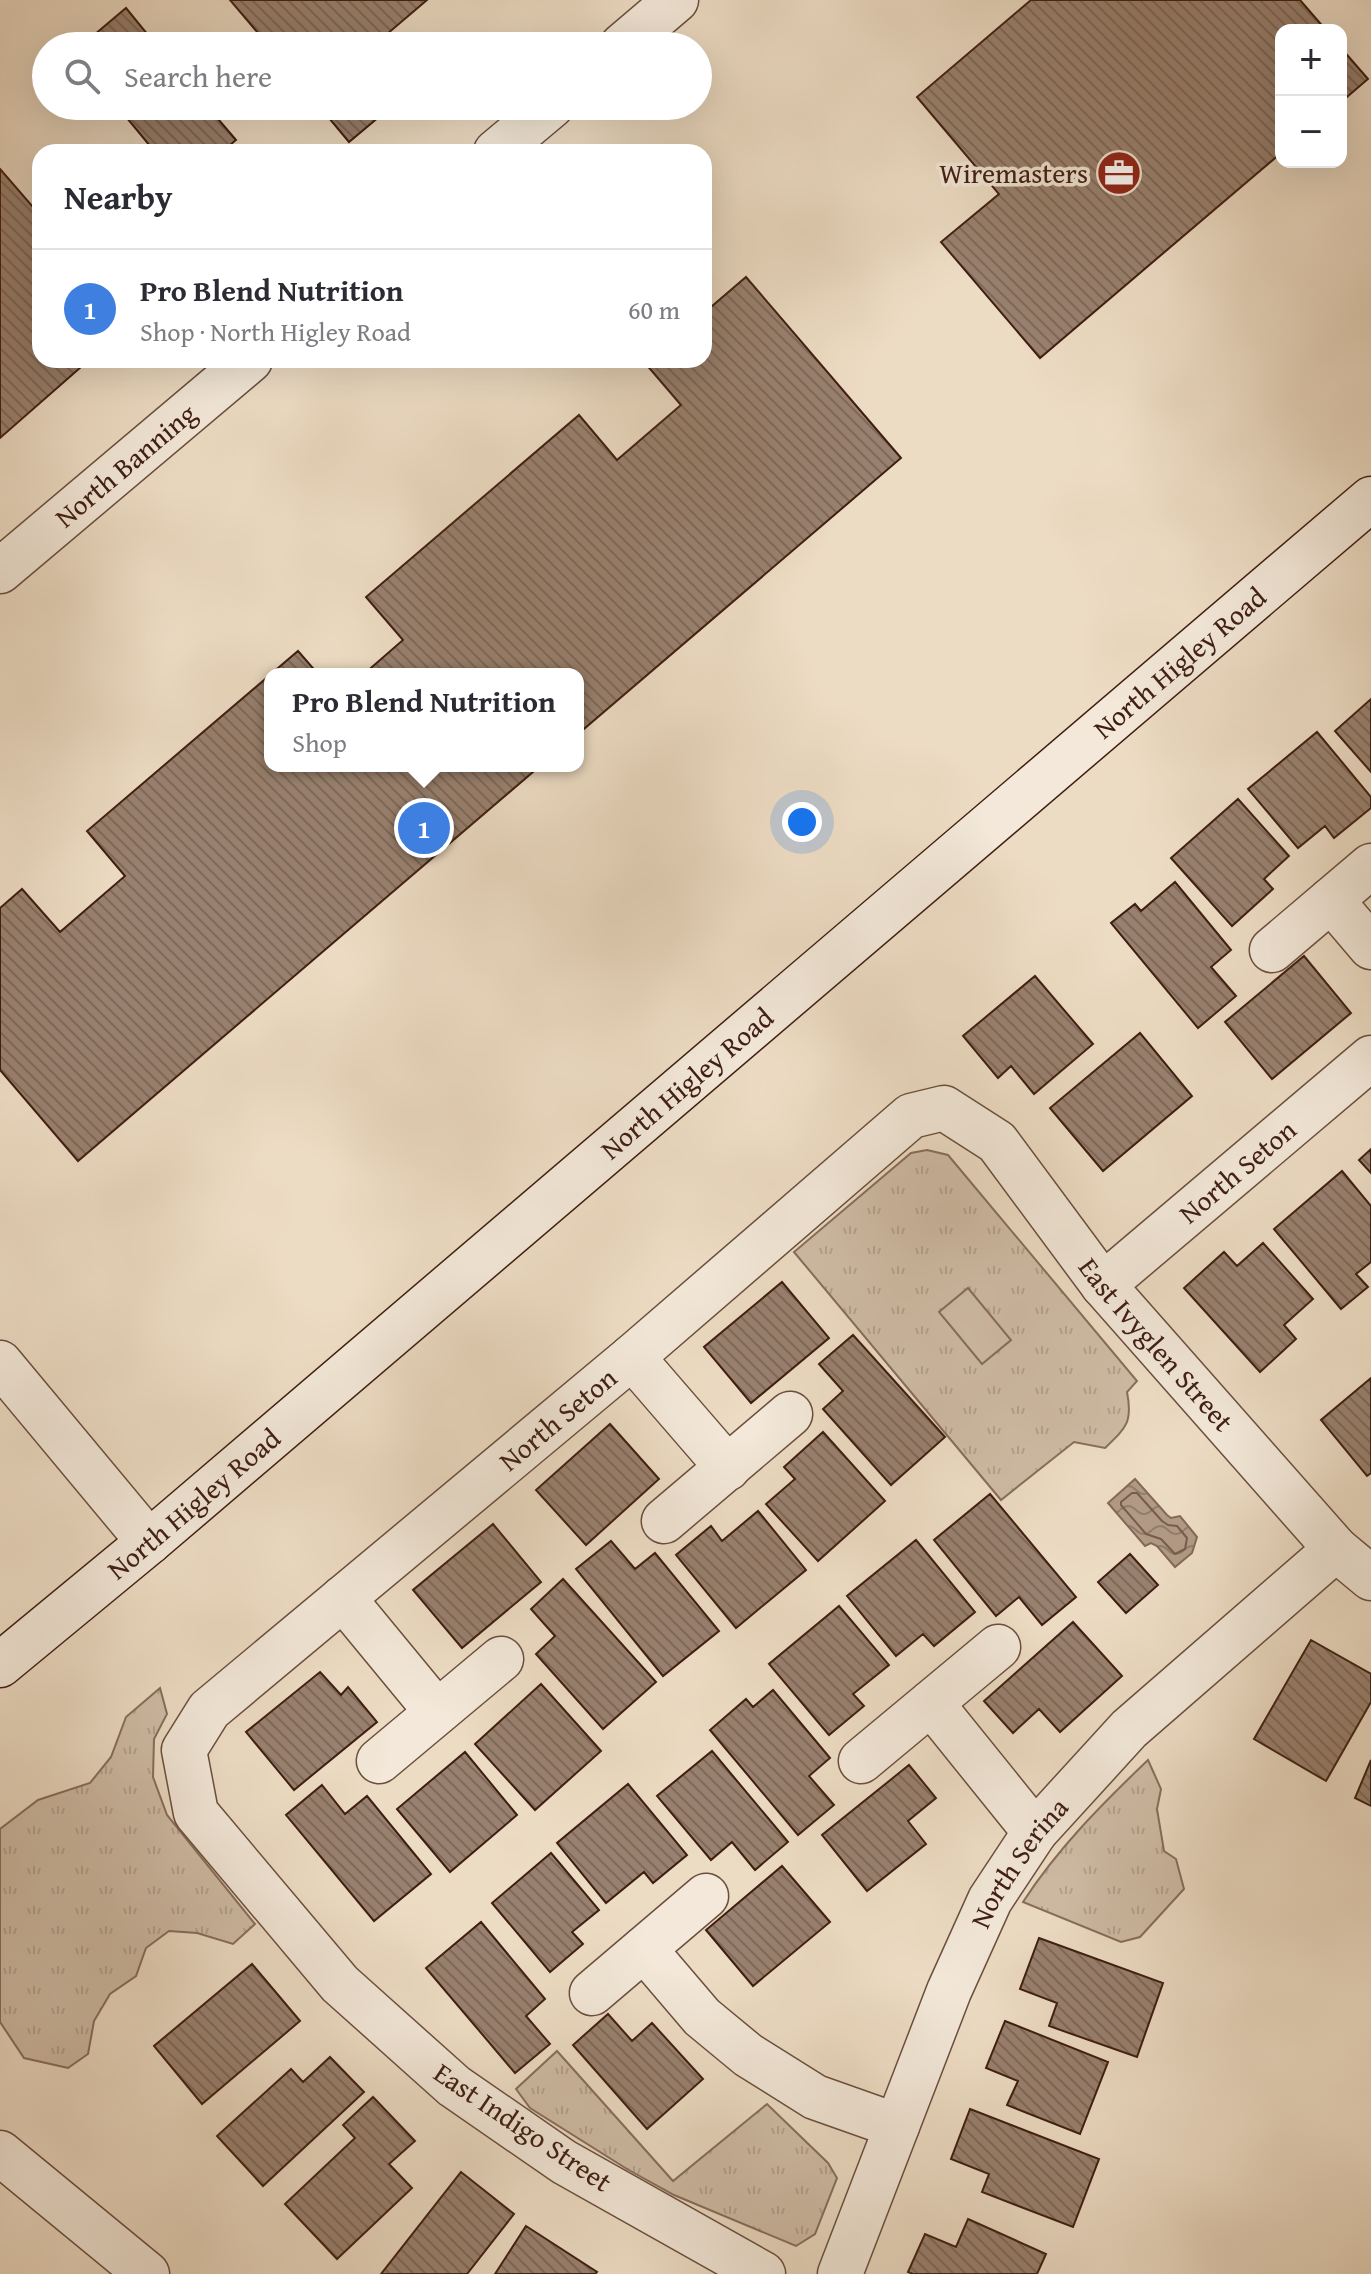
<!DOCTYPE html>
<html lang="en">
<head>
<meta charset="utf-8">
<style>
  :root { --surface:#fff; --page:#f2f2f3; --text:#2b2b33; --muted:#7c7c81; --line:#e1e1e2; --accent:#8f2418 }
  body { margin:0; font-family:"Gentium Book Plus",serif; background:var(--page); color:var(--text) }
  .controls { position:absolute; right:24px; top:24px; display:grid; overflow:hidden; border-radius:16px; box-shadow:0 8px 32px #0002 }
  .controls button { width:72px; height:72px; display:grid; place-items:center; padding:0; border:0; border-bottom:2px solid var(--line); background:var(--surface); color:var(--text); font:40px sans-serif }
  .you { position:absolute; left:802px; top:822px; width:28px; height:28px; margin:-20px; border:6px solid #fff; border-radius:50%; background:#1a73e8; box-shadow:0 0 0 12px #1a73e833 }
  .badge { display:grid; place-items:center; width:52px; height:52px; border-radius:50%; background:var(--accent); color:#fff; font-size:26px; font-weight:700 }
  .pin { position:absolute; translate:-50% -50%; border:4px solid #fff; box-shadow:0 2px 8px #0006 }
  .popup { position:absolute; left:264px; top:668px; width:320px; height:104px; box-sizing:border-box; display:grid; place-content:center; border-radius:16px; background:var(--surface); filter:drop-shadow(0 2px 6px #0005); font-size:26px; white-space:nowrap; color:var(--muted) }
  .popup b { font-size:30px; color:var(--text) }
  .popup::after { content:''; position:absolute; left:50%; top:100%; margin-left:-16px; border:16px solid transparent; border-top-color:var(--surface) }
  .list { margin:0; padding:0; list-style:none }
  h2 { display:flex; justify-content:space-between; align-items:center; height:104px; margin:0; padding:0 32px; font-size:34px }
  h2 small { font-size:26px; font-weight:400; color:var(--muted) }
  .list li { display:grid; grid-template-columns:52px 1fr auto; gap:24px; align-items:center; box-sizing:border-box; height:120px; padding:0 32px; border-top:2px solid var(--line) }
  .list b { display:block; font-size:30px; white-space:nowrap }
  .list p { margin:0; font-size:26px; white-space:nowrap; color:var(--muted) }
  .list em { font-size:26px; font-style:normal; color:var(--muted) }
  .icon { flex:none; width:44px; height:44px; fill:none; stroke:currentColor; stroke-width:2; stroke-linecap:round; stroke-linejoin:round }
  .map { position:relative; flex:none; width:1371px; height:2274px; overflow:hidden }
  .search { position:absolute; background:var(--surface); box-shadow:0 8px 32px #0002; left:32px; top:32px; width:680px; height:88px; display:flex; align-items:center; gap:20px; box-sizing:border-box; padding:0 28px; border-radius:44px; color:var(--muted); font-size:30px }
  .panel { position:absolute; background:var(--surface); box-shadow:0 8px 32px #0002; left:32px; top:144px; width:680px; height:224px; border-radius:24px }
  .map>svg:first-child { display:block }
  .grass { fill:url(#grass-tufts); stroke:#876d5c; stroke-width:2 }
  .garden { fill:#cfbca6; stroke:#876d5c; stroke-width:2 }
  .water { fill:url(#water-waves); stroke:#846958; stroke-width:2 }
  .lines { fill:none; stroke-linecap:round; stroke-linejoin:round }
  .shore { stroke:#785c4c; stroke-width:2 }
  .building { fill:url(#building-back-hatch); stroke:#3f1e12; stroke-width:2 }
  .street-casing { stroke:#6a4e3e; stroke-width:47 }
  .secondary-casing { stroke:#3f1e12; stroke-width:47 }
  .street { stroke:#f3e8d9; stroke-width:44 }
  .secondary { stroke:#f3e8d9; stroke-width:44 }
  .labels { text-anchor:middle; stroke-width:7; stroke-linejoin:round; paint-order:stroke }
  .poi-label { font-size:28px; fill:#3f1e12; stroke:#f3e8d9; text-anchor:end }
  .street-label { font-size:28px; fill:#3f1e12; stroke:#f3e8d9 }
</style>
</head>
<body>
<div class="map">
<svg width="1371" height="2274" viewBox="0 0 1371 2274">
  <defs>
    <pattern id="grass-tufts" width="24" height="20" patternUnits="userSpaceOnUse" patternTransform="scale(2)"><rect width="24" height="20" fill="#cfbca6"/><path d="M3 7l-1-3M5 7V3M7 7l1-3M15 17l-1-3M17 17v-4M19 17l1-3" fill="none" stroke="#b3a18e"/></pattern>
    <pattern id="water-waves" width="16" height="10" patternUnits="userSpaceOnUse" patternTransform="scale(2)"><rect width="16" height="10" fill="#b29b87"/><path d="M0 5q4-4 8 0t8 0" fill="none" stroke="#927e6d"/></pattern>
    <pattern id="building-back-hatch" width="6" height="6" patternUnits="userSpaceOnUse" patternTransform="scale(2)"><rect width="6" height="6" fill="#99816f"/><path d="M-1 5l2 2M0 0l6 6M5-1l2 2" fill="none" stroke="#7e695a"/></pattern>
  </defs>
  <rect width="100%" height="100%" fill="#eddcc4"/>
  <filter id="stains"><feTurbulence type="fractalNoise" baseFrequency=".0025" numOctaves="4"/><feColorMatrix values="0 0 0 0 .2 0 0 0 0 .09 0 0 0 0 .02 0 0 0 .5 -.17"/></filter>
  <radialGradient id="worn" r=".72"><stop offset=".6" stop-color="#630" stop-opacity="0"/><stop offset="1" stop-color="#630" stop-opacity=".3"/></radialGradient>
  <path class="grass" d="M927,1150L948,1155L1137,1381L1127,1392C1133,1422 1126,1428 1105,1448L1074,1442L1001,1500L794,1252L911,1153Z
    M160,1688L167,1714L154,1739L153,1777L167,1815L255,1924L233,1944L197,1933L169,1931L146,1948L136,1976L110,1994L94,2021L88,2054L68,2068L24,2058L0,2022V1829L38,1800L90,1783L111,1757L126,1717Z
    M1148,1760L1161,1789L1157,1809L1164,1851L1176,1859L1184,1889L1140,1937L1121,1942L1023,1902C1058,1848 1102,1804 1148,1760Z
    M557,2051L673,2181L767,2104L828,2163L837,2178L815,2234L796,2246L674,2195L627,2169L530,2108L516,2089Z"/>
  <path class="garden" d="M968,1288L1011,1340L982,1364L939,1312Z"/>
  <path class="water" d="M1135,1479L1167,1515L1171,1518L1180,1516L1197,1537L1192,1553L1175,1567L1157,1546L1151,1543L1145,1546L1108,1503Z"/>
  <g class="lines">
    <path class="shore" d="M1132,1493H1137L1162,1521L1168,1525L1177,1526L1187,1538L1185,1549L1175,1554L1161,1539L1146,1534L1121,1505V1502Z"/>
  </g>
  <path class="building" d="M230,0H427L387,34L397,46H269Z
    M1031,0H1300L1326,30H1281V153L1040,358L941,242L999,194L917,97Z
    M126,8L157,46H81Z
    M1341,48L1368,79L1341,102Z
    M117,106H207L236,140L222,152H155Z
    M319,106H392L349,142Z
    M0,169L40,215V360H89L0,438Z
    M746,277L901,458L578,734V674H364L403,640L366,597L579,415L617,460L681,405L645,363L648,360H704V313Z
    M298,651L318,674H271Z
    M270,675V766H540L78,1161L0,1070V908L22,889L60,932L125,876L87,831Z
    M1371,699V772L1335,731Z
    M1317,732L1371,797V808L1334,838L1325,826L1298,848L1248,789Z
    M1238,799L1289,856L1264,879L1273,889L1232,926L1171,858Z
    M1175,882L1231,950L1211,967L1236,996L1198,1028L1111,923L1135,904L1141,911Z
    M1304,956L1351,1013L1272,1079L1225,1022Z
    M1035,976L1093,1044L1034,1094L1011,1066L998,1078L963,1036Z
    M1140,1033L1192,1096L1103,1171L1050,1108Z
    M1371,1149V1173L1359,1160Z
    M1342,1171L1371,1206V1262L1356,1274L1368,1287L1341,1309L1274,1229Z
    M1263,1243L1313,1299L1284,1325L1296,1339L1260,1372L1184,1288L1224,1252L1237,1266Z
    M782,1282L829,1338L751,1403L704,1347Z
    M853,1335L945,1437L891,1485L823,1409L843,1391L819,1364Z
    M1371,1378V1473L1367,1476L1321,1420Z
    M610,1424L659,1479L586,1545L536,1490Z
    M823,1432L885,1501L818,1561L766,1504L795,1479L784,1467Z
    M990,1494L1076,1597L1042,1625L1019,1597L996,1616L934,1540Z
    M758,1511L806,1570L736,1628L676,1555L711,1526L722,1541Z
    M493,1524L541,1582L462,1648L413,1590Z
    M916,1540L975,1612L934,1646L923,1634L896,1656L847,1596Z
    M611,1541L635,1569L655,1553L719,1631L663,1676L576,1569Z
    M1130,1554L1158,1585L1126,1613L1098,1582Z
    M563,1579L656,1682L603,1729L536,1654L555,1636L531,1609Z
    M839,1606L889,1665L853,1694L864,1706L829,1735L769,1664Z
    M1073,1622L1122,1676L1060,1732L1039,1709L1013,1733L984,1701Z
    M1311,1640L1371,1674V1702L1326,1781L1254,1739Z
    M320,1672L341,1695L348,1687L377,1722L294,1790L246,1732Z
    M541,1684L601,1751L535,1810L475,1744Z
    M773,1690L830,1758L809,1776L834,1805L798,1835L710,1730L746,1699L753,1707Z
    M712,1751L788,1842L755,1870L732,1842L711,1860L657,1796Z
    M465,1752L517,1815L450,1872L397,1809Z
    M1371,1760V1806L1355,1798Z
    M909,1765L936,1798L908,1821L926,1844L867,1891L822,1835Z
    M628,1784L687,1855L653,1883L644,1872L606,1903L557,1843Z
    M322,1785L345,1814L367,1796L431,1874L374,1921L286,1815Z
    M551,1853L599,1910L572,1932L583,1944L550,1972L492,1903Z
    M782,1866L830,1922L753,1986L706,1930Z
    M481,1922L545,1999L526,2016L550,2044L515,2073L426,1968Z
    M1039,1938L1163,1983L1137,2057L1049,2026L1057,2003L1020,1989Z
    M252,1964L300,2021L202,2104L154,2046Z
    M608,2014L632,2041L652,2023L703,2079L647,2129L573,2045Z
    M1005,2021L1108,2062L1080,2134L1007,2105L1018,2081L986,2068Z
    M330,2057L364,2092L263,2186L217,2136L291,2069L303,2082Z
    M373,2097L415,2141L389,2164L412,2188L337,2259L285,2204L355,2138L343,2125Z
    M970,2109L1099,2159L1073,2227L982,2192L989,2174L951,2159Z
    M461,2172L514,2214L467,2274H381Z
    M968,2219L1046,2254L1037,2274H913L908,2272L925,2234L956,2247Z
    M526,2226L597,2272L595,2274H495Z"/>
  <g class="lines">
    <g class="street-casing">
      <g id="street">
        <path d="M622,46L676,0"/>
        <path d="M496,152L551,106"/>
        <path id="s1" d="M0,571L250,360"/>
        <path d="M1331,900L1371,947"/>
        <path d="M1272,950L1371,866"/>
        <path id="s2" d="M1103,1285L1371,1058"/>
        <path d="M632,1357L728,1468"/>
        <path d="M0,1363L149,1542"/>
        <path d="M664,1521L790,1414"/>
        <path d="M343,1598L437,1712"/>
        <path d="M931,1703L1035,1832"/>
        <path d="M379,1761L501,1659"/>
        <path d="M861,1761L998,1647"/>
        <path d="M644,1949L702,2017L748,2055L815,2097L897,2126"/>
        <path d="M592,1993L706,1896"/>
        <path d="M0,2153L147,2274"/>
        <path id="s3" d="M763,2274L564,2162L454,2086L340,1984L196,1813L184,1750L209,1710L632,1357L911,1116L944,1108L997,1142L1103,1285L1336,1549L1371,1578"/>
        <path id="s4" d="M840,2274L949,1991L990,1900L1035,1832L1129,1729L1336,1549"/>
      </g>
    </g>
    <g class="secondary-casing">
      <g id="secondary">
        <path id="s5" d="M0,1665L149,1542L1371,499"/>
      </g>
    </g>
    <use href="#street" class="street"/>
    <use href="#secondary" class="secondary"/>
  </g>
  <defs>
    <g id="office-disc" transform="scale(2.3)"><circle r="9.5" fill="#8f2418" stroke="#f3e8d9"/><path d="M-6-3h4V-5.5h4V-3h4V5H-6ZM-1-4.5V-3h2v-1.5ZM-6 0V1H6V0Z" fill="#fff"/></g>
  </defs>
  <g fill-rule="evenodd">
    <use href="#office-disc" x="1119" y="173"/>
  </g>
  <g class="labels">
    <g class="poi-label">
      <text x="1088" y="183">Wiremasters</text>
    </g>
    <g class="street-label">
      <text dy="10" stroke="none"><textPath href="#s1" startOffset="164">North Banning</textPath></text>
      <text dy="10" stroke="none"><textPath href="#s5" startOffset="1548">North Higley Road</textPath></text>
      <text dy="10" stroke="none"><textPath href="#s5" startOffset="900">North Higley Road</textPath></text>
      <text dy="10" stroke="none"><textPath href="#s2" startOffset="176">North Seton</textPath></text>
      <text dy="10" stroke="none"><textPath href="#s3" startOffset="2124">East Ivyglen Street</textPath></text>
      <text dy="10" stroke="none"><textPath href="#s3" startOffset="1304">North Seton</textPath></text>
      <text dy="10" stroke="none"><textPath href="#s5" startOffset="252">North Higley Road</textPath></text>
      <text dy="10" stroke="none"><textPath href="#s4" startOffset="450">North Serina</textPath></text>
      <text transform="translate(523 2127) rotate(34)" y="10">East Indigo Street</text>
    </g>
  </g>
  <rect width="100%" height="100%" filter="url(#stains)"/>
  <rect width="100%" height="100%" fill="url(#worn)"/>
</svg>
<div class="controls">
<button>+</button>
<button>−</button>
</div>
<div class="you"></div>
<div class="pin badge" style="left:424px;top:828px;background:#3f7fe0">1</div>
<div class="popup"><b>Pro Blend Nutrition</b>Shop</div>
<div class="search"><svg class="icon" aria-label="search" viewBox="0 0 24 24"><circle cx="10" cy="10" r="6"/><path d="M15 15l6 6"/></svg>Search here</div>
<section class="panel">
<h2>Nearby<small></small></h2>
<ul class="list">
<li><span class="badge" style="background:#3f7fe0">1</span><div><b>Pro Blend Nutrition</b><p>Shop · North Higley Road</p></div><em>60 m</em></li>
</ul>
</section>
</div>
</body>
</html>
